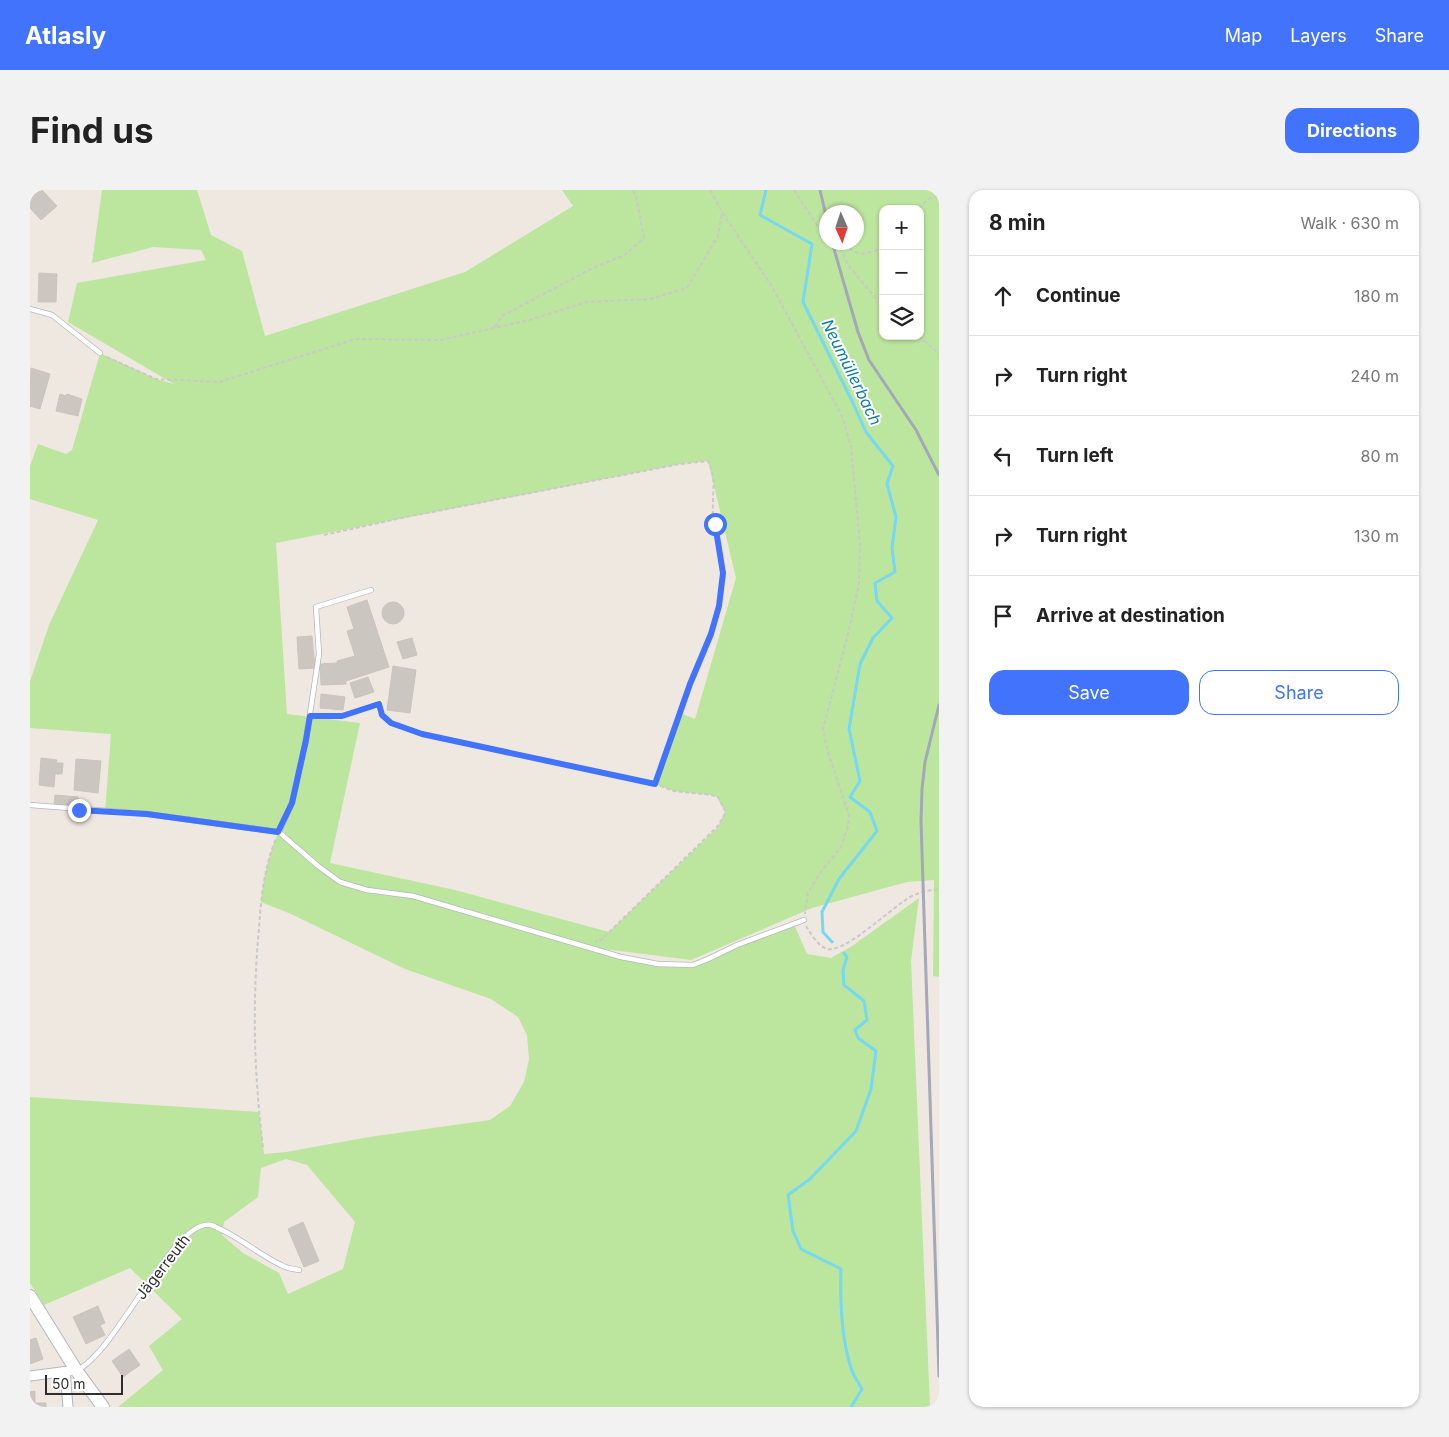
<!DOCTYPE html>
<html lang="en">
<head>
<meta charset="utf-8">
<style>
  :root { --surface:#fff; --page:#f2f2f2; --text:#222; --muted:#767676; --line:#e0e0e0; --accent:#4173fc }
  body { margin:0; font-family:Inter,sans-serif; background:var(--page); color:var(--text) }
  .controls { position:absolute; right:15px; top:15px; display:grid; overflow:hidden; border-radius:10px; box-shadow:0 1px 4px #0004 }
  .controls button { width:45px; height:45px; display:grid; place-items:center; padding:0; border:0; border-bottom:1px solid var(--line); background:var(--surface); color:var(--text); font:25px sans-serif }
  .compass { position:absolute; left:789px; top:15px; width:45px; height:45px; border-radius:50%; background:var(--surface); box-shadow:0 1px 4px #0004; rotate:177deg }
  .scale { position:absolute; left:15px; bottom:12px; width:78px; box-sizing:border-box; padding-left:5px; border:2px solid #2e2e2e; border-top:0; font-size:14px; line-height:18px; white-space:nowrap; color:#2e2e2e; -webkit-text-stroke:4px #fff; paint-order:stroke }
  .stop { position:absolute; width:15px; height:15px; margin:-11px; border:4px solid #4173fc; border-radius:50%; background:#fff }
  .stop.end { background:#4173fc; border-color:#fff; box-shadow:0 1px 5px #0008 }
  .list { margin:0; padding:0; list-style:none }
  h2 { display:flex; justify-content:space-between; align-items:center; height:65px; margin:0; padding:0 20px; font-size:21px }
  h2 small { font-size:16px; font-weight:400; color:var(--muted) }
  .list li { display:grid; grid-template-columns:32px 1fr auto; gap:15px; align-items:center; box-sizing:border-box; height:80px; padding:0 20px; border-top:1px solid var(--line) }
  .list b { display:block; font-size:19px; white-space:nowrap }
  .list em { font-size:16px; font-style:normal; color:var(--muted) }
  .actions { display:flex; gap:10px; padding:15px 20px }
  .actions a { flex:1; padding:11px 0; border:1px solid var(--accent); border-radius:15px; text-align:center; font-size:18px; color:var(--accent) }
  .actions .main { background:var(--accent); color:#fff }
  .icon { flex:none; width:28px; height:28px; fill:none; stroke:currentColor; stroke-width:2; stroke-linecap:round; stroke-linejoin:round }
  .map { position:relative; flex:none; width:909px; height:1217px; overflow:hidden; border-radius:15px }
  header { display:flex; align-items:center; gap:30px; box-sizing:border-box; height:70px; padding:0 25px; background:var(--accent); color:#fff }
  header strong { font-size:24px }
  nav { display:flex; gap:28px; margin-inline-start:auto; font-size:18px }
  .intro { display:flex; align-items:center; justify-content:space-between; box-sizing:border-box; height:120px; padding:0 30px }
  h1 { margin:0; font-size:35px }
  .button { padding:12px 22px; border-radius:15px; background:var(--accent); color:#fff; font-size:18px; font-weight:700 }
  main { display:flex; gap:30px; padding:0 30px }
  aside { flex:1; background:var(--surface); border-radius:15px; box-shadow:0 1px 4px #0004 }
  .map>svg:first-child { display:block }
  .green { fill:#bce59e; fill-rule:evenodd }
  .lines { fill:none; stroke-linecap:round; stroke-linejoin:round }
  .stream { stroke:#74d9f1; stroke-width:3 }
  .building { fill:#cbc6bf; stroke:#cbc4ba }
  .lane-casing { stroke:#b4b8c1; stroke-width:6 }
  .street-casing { stroke:#b4b8c1; stroke-width:11 }
  .secondary-casing { stroke:#b4b8c1; stroke-width:14 }
  .path { stroke:#c9c9c9; stroke-width:2; stroke-dasharray:4 2.5; stroke-linecap:butt }
  .lane { stroke:#fff; stroke-width:4.5 }
  .street { stroke:#fff; stroke-width:9 }
  .secondary { stroke:#fff; stroke-width:12 }
  .rail { stroke:#a3a8b8; stroke-width:3 }
  .route { stroke:#4173fc; stroke-width:6 }
  .labels { text-anchor:middle; stroke-width:4; stroke-linejoin:round; paint-order:stroke }
  .street-label { font-size:15px; fill:#2e2e2e; stroke:#fff }
  .water-label { font-size:16px; font-style:italic; fill:#0c7ba4; stroke:#fff }
</style>
</head>
<body>
<header>
<strong>Atlasly</strong>
<nav><a>Map</a><a>Layers</a><a>Share</a></nav>
</header>
<div class="intro"><h1>Find us</h1><a class="button">Directions</a></div>
<main>
<div class="map">
<svg width="909" height="1217" viewBox="0 0 909 1217">
  <rect width="100%" height="100%" fill="#efe8e1"/>
  <path class="green" d="M72,0H167L181,45L212,61L235,146L435,82L543,16L532,0H909V787L903,786L904,690L877,692L782,718L661,770L558,757L628,774L663,775L707,755L764,734L777,764L801,768L822,756L889,708L881,771L900,1217H88L133,1180L119,1156L152,1129L100,1078L14,1115L0,1093V907L229,922L234,964L256,962L339,947L460,930L480,916L494,892L499,869L497,845L488,827L461,809L375,779L261,724L231,712C233,689 239,664 248,643L117,624L75,622L81,544L0,538V491L19,435L68,330L0,309V276L8,254L36,264L42,260L70,163L126,189L144,194L38,132L47,93L176,70L171,60L123,57L62,73ZM853,19H890V146H853ZM796,22H826V52H796ZM678,271L706,388L665,529L650,523L625,594L644,601L681,605L687,607L695,622L688,637L579,742L425,700L300,673L330,533L257,524L246,353L650,274ZM256,969L277,975L325,1032L313,1079L258,1104L249,1083L213,1063L192,1045L194,1032L228,1007L231,978Z"/>
  <g class="lines">
    <path class="stream" d="M736,0L730,25L782,54L773,112L822,211L836,242L863,276L857,294L866,327L862,358L865,382L845,393L847,411L862,428L843,448L830,474L819,539L830,591L820,607L840,622L847,641L809,689L792,722L793,742L802,752
      M814,763L817,767L813,780L814,795L834,811L837,830L825,840L828,848L846,861L841,899L826,941L780,989L758,1005L763,1041L771,1059L811,1079C810,1111 811,1147 821,1178C823,1185 828,1192 832,1199L821,1217"/>
  </g>
  <path class="building" d="M0,0H12L27,16L11,30L0,18Z
    M9,83L27,84L26,112H8Z
    M1,178L20,184L10,219L0,216Z
    M30,204L36,206L37,204L52,209L48,226L26,221Z
    M337,410L359,477L316,491V494L291,495L290,474L307,473V471L325,466L317,441L324,439L317,417Z
    M352 423a11 11 0 1 1 22 0a11 11 0 1 1-22 0Z
    M282,446L285,478L269,479L267,447Z
    M382,448L387,465L373,469L367,452Z
    M363,476L386,480L380,523L357,520Z
    M338,487L344,502L325,508L320,493Z
    M291,504L315,507L313,520L290,518Z
    M11,568L27,570L26,573H33L32,584H25L24,597L9,595Z
    M46,569L71,571L68,603L44,600Z
    M25,605L48,607L47,617L24,615Z
    M273,1032L289,1071L274,1077L258,1039Z
    M68,1116L75,1133L70,1135L75,1145L56,1154L43,1127Z
    M6,1148L13,1169L0,1174V1150Z
    M99,1159L110,1175L93,1187L82,1171Z
    M5,1201V1213H16V1217H0V1202Z"/>
  <g class="lines">
    <g class="lane-casing">
      <path id="lane" d="M0,119L22,125L70,163
        M0,615L117,624L249,642L288,676L310,692L337,700L383,706L591,767L628,774L663,775L678,769L707,755L774,730
        M249,642L262,613L276,550L289,464L286,417L341,400
        M47,1180C86,1163 144,1027 181,1035C185,1036 189,1039 192,1040C213,1050 230,1065 251,1075C256,1078 263,1079 269,1080"/>
    </g>
    <g class="street-casing">
      <path id="street" d="M35,1182L38,1217
        M0,1186L46,1180"/>
    </g>
    <g class="secondary-casing">
      <path id="secondary" d="M0,1106L46,1180L73,1217"/>
    </g>
    <path class="path" d="M680,0L692,22L741,95L812,226L821,256L830,354L829,394L817,448L793,539L797,559L819,625L818,637L811,657L792,680L778,703L775,724
      M764,0L796,49
      M889,19L898,9L909,6
      M798,52L799,54L807,52
      M808,52L818,75L853,117
      M808,52C833,64 824,68 853,58
      M465,137L472,126L565,77L595,65L614,48L606,6L603,0
      M889,146L909,164
      M77,167L126,189L189,192L326,149L411,150L499,130L557,112L620,109L657,98L688,46L692,22
      M294,345L381,326L650,274L678,271C687,287 682,305 683,323C685,343 693,363 693,383C693,423 674,457 660,492C647,525 637,560 625,594
      M287,526H312L349,514L352,525L361,533L392,544L625,594L644,601L681,605L688,607L696,622L688,636L571,750L565,752
      M776,736C781,744 788,756 797,759C816,763 864,715 882,706C891,702 900,700 909,699
      M233,957C224,884 222,812 229,739C231,709 234,677 246,649"/>
    <use href="#lane" class="lane"/>
    <use href="#street" class="street"/>
    <use href="#secondary" class="secondary"/>
    <path class="rail" d="M790,0L796,26
      M802,52L828,142L839,170L886,240L909,285
      M909,515L895,572L892,599L891,631L909,1186"/>
  </g>
  <g class="lines">
    <path class="route" d="M49,620L117,624L248,642L262,613L276,550L280,526H312L349,514L352,525L361,533L392,544L625,594L660,494L681,444L689,416L693,383L685,334"/>
  </g>
  <g class="labels">
    <g class="street-label">
      <text transform="translate(133 1077) rotate(-52)" y="5">Jägerreuth</text>
    </g>
    <g class="water-label">
      <text transform="translate(822 182) rotate(64)" y="6">Neumüllerbach</text>
    </g>
  </g>
</svg>
<div class="controls">
<button>+</button>
<button>−</button>
<button><svg class="icon" aria-label="layers" viewBox="0 0 24 24"><path d="M12 4l9 5-9 5-9-5zM3 14l9 5 9-5"/></svg></button>
</div>
<svg class="compass" viewBox="-18 -18 36 36"><path d="M0-13l5 13h-10z" fill="#e53935"/><path d="M0 13l5-13h-10z" fill="#767676"/></svg>
<div class="scale">50 m</div>
<div class="stop" style="left:685px;top:334px"></div>
<div class="stop end" style="left:49px;top:620px"></div>
</div>
<aside>
<h2>8 min<small>Walk · 630 m</small></h2>
<ul class="list">
<li><svg class="icon" aria-label="ahead" viewBox="0 0 24 24"><path d="M12 20V5M6 11l6-6 6 6"/></svg><div><b>Continue</b></div><em>180 m</em></li>
<li><svg class="icon" aria-label="right" viewBox="0 0 24 24"><path d="M7 20v-9h11M14 6l5 5-5 5"/></svg><div><b>Turn right</b></div><em>240 m</em></li>
<li><svg class="icon" aria-label="left" viewBox="0 0 24 24"><path d="M17 20v-9H6M10 6l-5 5 5 5"/></svg><div><b>Turn left</b></div><em>80 m</em></li>
<li><svg class="icon" aria-label="right" viewBox="0 0 24 24"><path d="M7 20v-9h11M14 6l5 5-5 5"/></svg><div><b>Turn right</b></div><em>130 m</em></li>
<li><svg class="icon" aria-label="arrive" viewBox="0 0 24 24"><path d="M6 21V4h12l-3 4 3 4H6"/></svg><div><b>Arrive at destination</b></div></li>
</ul>
<div class="actions"><a class="main">Save</a><a>Share</a></div>
</aside>
</main>
</body>
</html>
